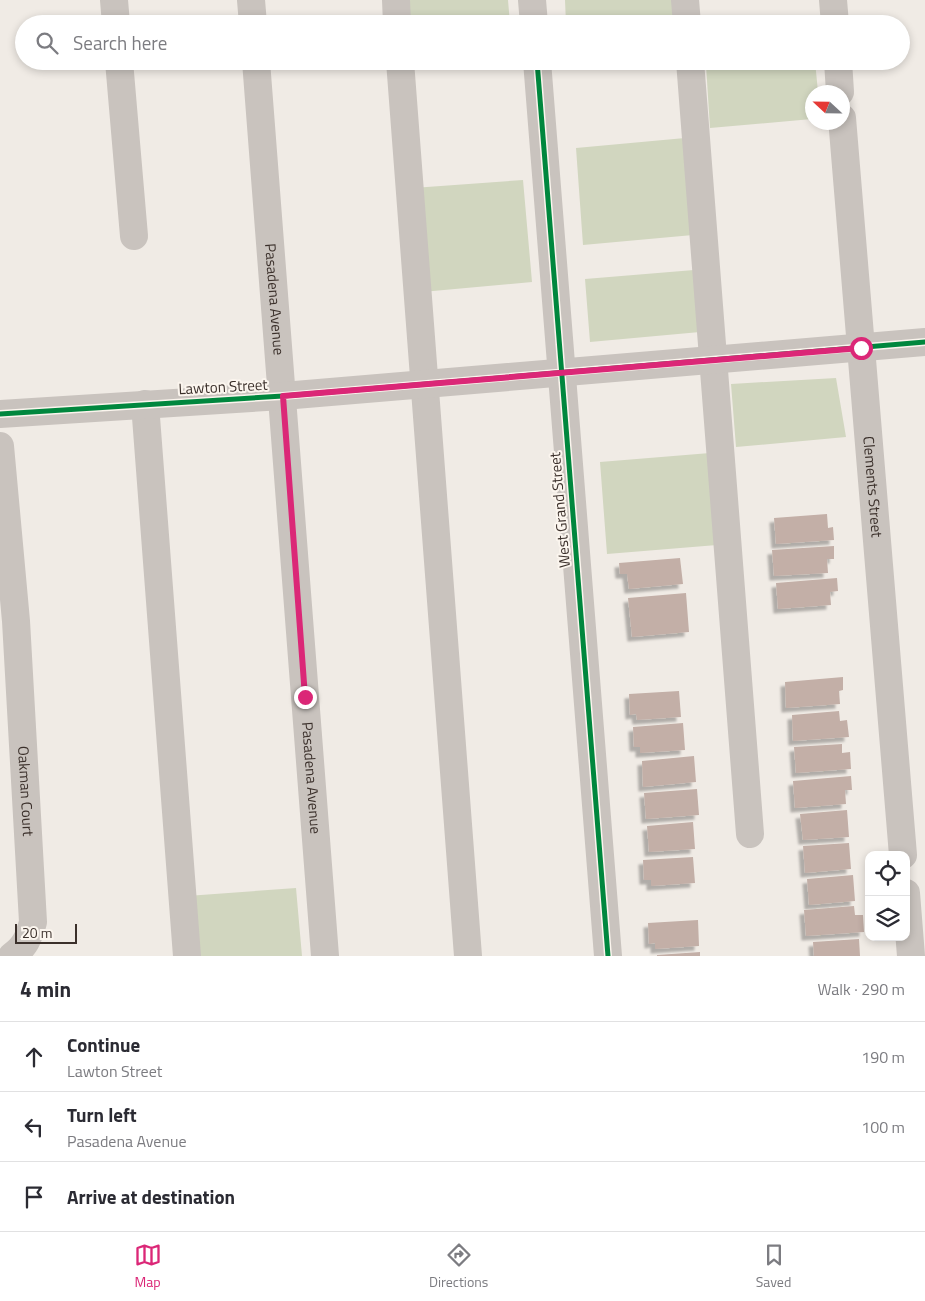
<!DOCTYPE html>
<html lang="en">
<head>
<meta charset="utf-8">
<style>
  :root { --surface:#fff; --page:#f2f2f3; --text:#2b2b33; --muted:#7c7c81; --line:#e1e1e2; --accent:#db2777 }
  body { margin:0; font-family:"Titillium Web",sans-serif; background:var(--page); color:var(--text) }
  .controls { position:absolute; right:15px; bottom:15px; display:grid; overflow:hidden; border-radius:10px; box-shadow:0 2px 8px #0003 }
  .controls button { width:45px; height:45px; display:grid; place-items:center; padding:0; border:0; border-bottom:1px solid var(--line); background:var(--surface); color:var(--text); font:25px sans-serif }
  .compass { position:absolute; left:805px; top:85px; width:45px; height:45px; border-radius:50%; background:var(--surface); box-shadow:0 2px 8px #0003; rotate:292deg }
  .scale { position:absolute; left:15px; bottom:12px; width:62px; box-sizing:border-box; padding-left:5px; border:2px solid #3b302b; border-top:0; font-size:14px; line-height:18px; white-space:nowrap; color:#3b302b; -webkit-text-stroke:4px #fbf5ee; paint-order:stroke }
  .stop { position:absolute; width:15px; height:15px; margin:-11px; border:4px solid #db2777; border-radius:50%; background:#fff }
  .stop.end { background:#db2777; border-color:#fff; box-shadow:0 1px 5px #0008 }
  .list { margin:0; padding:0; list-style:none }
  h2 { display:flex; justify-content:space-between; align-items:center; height:65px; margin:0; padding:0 20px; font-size:21px }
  h2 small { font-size:16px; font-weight:400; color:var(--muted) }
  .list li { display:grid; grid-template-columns:32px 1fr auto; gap:15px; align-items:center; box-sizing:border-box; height:70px; padding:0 20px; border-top:1px solid var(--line) }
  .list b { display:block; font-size:19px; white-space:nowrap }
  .list p { margin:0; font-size:16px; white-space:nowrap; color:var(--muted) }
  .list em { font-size:16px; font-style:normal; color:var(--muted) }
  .icon { flex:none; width:28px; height:28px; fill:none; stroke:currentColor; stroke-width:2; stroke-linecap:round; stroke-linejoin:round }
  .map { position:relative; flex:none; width:925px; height:956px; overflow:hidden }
  .search { position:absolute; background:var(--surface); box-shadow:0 2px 8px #0003; left:15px; right:15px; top:15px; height:55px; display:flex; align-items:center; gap:12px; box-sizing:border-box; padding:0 18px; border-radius:28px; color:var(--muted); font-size:19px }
  .sheet { height:275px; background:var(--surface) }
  nav { display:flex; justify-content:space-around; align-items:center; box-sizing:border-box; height:70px; border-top:1px solid var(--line); background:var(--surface); font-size:14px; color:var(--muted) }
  nav a { display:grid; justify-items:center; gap:2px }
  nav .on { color:var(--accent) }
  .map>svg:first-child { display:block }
  .green { fill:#d1d6bf }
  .building { fill:#c3afa7; filter:url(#shadow) }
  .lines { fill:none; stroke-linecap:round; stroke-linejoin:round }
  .minor { stroke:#c9c3be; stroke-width:28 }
  .cycleway-casing { stroke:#fbf5ee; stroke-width:8 }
  .cycleway { stroke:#00873e; stroke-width:5 }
  .route { stroke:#db2777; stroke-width:6 }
  .labels { text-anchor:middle; stroke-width:4; stroke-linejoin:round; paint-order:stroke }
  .street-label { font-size:15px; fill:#3b302b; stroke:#fbf5ee }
</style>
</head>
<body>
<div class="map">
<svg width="925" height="956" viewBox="0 0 925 956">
  <defs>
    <filter id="shadow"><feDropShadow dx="-4.5" dy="4.5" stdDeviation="1" flood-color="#0004"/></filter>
  </defs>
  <rect width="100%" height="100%" fill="#f0ebe5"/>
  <path class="green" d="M401,0H508L510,24H402Z
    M565,0H675L677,24H566Z
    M749,61H815L818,92H812V119L710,128L706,65Z
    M685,138L693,235L583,245L576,148Z
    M523,180L532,282L422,292L413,188Z
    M694,270L700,332L590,342L585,279Z
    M836,378L846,437L736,447L731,384Z
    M710,453L717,545L607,554L600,462Z
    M296,888L302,956H192L187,896Z"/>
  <path class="building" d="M827,514L828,528L833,527L834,540L776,544L774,518Z
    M834,546V559H827L828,573L774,576L772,550Z
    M680,558L683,584L629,589L627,574H620L619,563Z
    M837,578L838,591L830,592L831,605L778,609L776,583Z
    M686,593L689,632L632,637L628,598Z
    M843,677V690L839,691L840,704L786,708L785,682Z
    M679,691L681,717L637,720L636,714L630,715L629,694Z
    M839,711L840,721L847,720L849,737L793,741L792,715Z
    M683,723L685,750L640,753V747H634L633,727Z
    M842,744V753L850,752L851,769L796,773L794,747Z
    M694,756L696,782L643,787L642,761Z
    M851,776L852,790H845L846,804L795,808L793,781Z
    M697,789L699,815L646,819L644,793Z
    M847,810L849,837L803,840L800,814Z
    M693,822L695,849L649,852L647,826Z
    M849,843L851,869L805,873L803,846Z
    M693,857L695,883L651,886V880H644L643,860Z
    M853,875L855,901L809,905L807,879Z
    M854,906L855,915H863L864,932L806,936L804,910Z
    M698,920L699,946L655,949V943L649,944L648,923Z
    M859,939L860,956H814L813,942Z
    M700,952V956H657V955Z"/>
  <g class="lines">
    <g class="minor">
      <path d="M114,0L116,24"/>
      <path d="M251,0L253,24"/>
      <path d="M396,0L397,24"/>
      <path d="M532,0L534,24"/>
      <path d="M685,0L687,24"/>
      <path d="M833,0L835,24"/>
      <path d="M119,61L134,236"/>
      <path id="s1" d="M256,61L325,956"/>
      <path d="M400,61L468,956"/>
      <path d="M537,61L608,956"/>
      <path d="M690,61L750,834"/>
      <path d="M838,61L840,92"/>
      <path id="s2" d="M842,118L903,855"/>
      <path d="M145,404L187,956"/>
      <path d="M0,414L283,396L925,342"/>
      <path id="s3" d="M0,446L16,621L33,922C29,937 25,947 12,956"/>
      <path d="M906,893L911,956"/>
    </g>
    <g class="cycleway-casing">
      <path id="cycleway" d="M537,61L608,956
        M0,414L283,396L925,342"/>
    </g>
    <use href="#cycleway" class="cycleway"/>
  </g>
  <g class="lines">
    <path class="route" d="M305,697L283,396L861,348"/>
  </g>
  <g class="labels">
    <g class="street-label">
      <text dy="5" stroke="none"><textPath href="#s1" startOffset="239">Pasadena Avenue</textPath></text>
      <text transform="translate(223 387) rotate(-3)" y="5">Lawton Street</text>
      <text dy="5" stroke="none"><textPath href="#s2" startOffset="370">Clements Street</textPath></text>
      <text transform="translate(560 510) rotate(-95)" y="5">West Grand Street</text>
      <text dy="5" stroke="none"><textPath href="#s1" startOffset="719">Pasadena Avenue</textPath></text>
      <text dy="5" stroke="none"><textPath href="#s3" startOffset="346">Oakman Court</textPath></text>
    </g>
  </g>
</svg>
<div class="controls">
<button><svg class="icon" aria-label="locate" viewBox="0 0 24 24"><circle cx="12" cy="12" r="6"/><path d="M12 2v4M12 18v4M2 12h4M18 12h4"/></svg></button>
<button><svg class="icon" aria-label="layers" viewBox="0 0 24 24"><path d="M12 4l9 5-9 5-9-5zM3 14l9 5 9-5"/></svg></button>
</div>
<svg class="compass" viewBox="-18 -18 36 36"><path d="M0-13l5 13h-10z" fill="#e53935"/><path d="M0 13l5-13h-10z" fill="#7c7c81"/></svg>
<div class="scale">20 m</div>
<div class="stop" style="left:861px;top:348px"></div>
<div class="stop end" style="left:305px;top:697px"></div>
<div class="search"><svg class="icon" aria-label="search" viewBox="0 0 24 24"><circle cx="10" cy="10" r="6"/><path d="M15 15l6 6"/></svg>Search here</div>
</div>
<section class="sheet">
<h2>4 min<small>Walk · 290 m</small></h2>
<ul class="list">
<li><svg class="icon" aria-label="ahead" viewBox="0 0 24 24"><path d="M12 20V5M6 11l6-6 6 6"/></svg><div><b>Continue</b><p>Lawton Street</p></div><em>190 m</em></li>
<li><svg class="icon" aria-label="left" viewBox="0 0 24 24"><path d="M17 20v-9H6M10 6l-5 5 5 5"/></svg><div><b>Turn left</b><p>Pasadena Avenue</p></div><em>100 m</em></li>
<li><svg class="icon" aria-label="arrive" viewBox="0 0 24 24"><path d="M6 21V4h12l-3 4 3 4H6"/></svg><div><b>Arrive at destination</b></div></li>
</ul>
</section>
<nav>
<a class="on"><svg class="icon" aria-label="map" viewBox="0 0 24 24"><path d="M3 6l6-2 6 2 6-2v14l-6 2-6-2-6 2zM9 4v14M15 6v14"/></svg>Map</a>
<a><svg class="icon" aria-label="directions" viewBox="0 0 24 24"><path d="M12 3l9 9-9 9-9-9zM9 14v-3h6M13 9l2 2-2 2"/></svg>Directions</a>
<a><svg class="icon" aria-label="saved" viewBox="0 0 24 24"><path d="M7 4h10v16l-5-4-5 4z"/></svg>Saved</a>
</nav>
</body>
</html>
